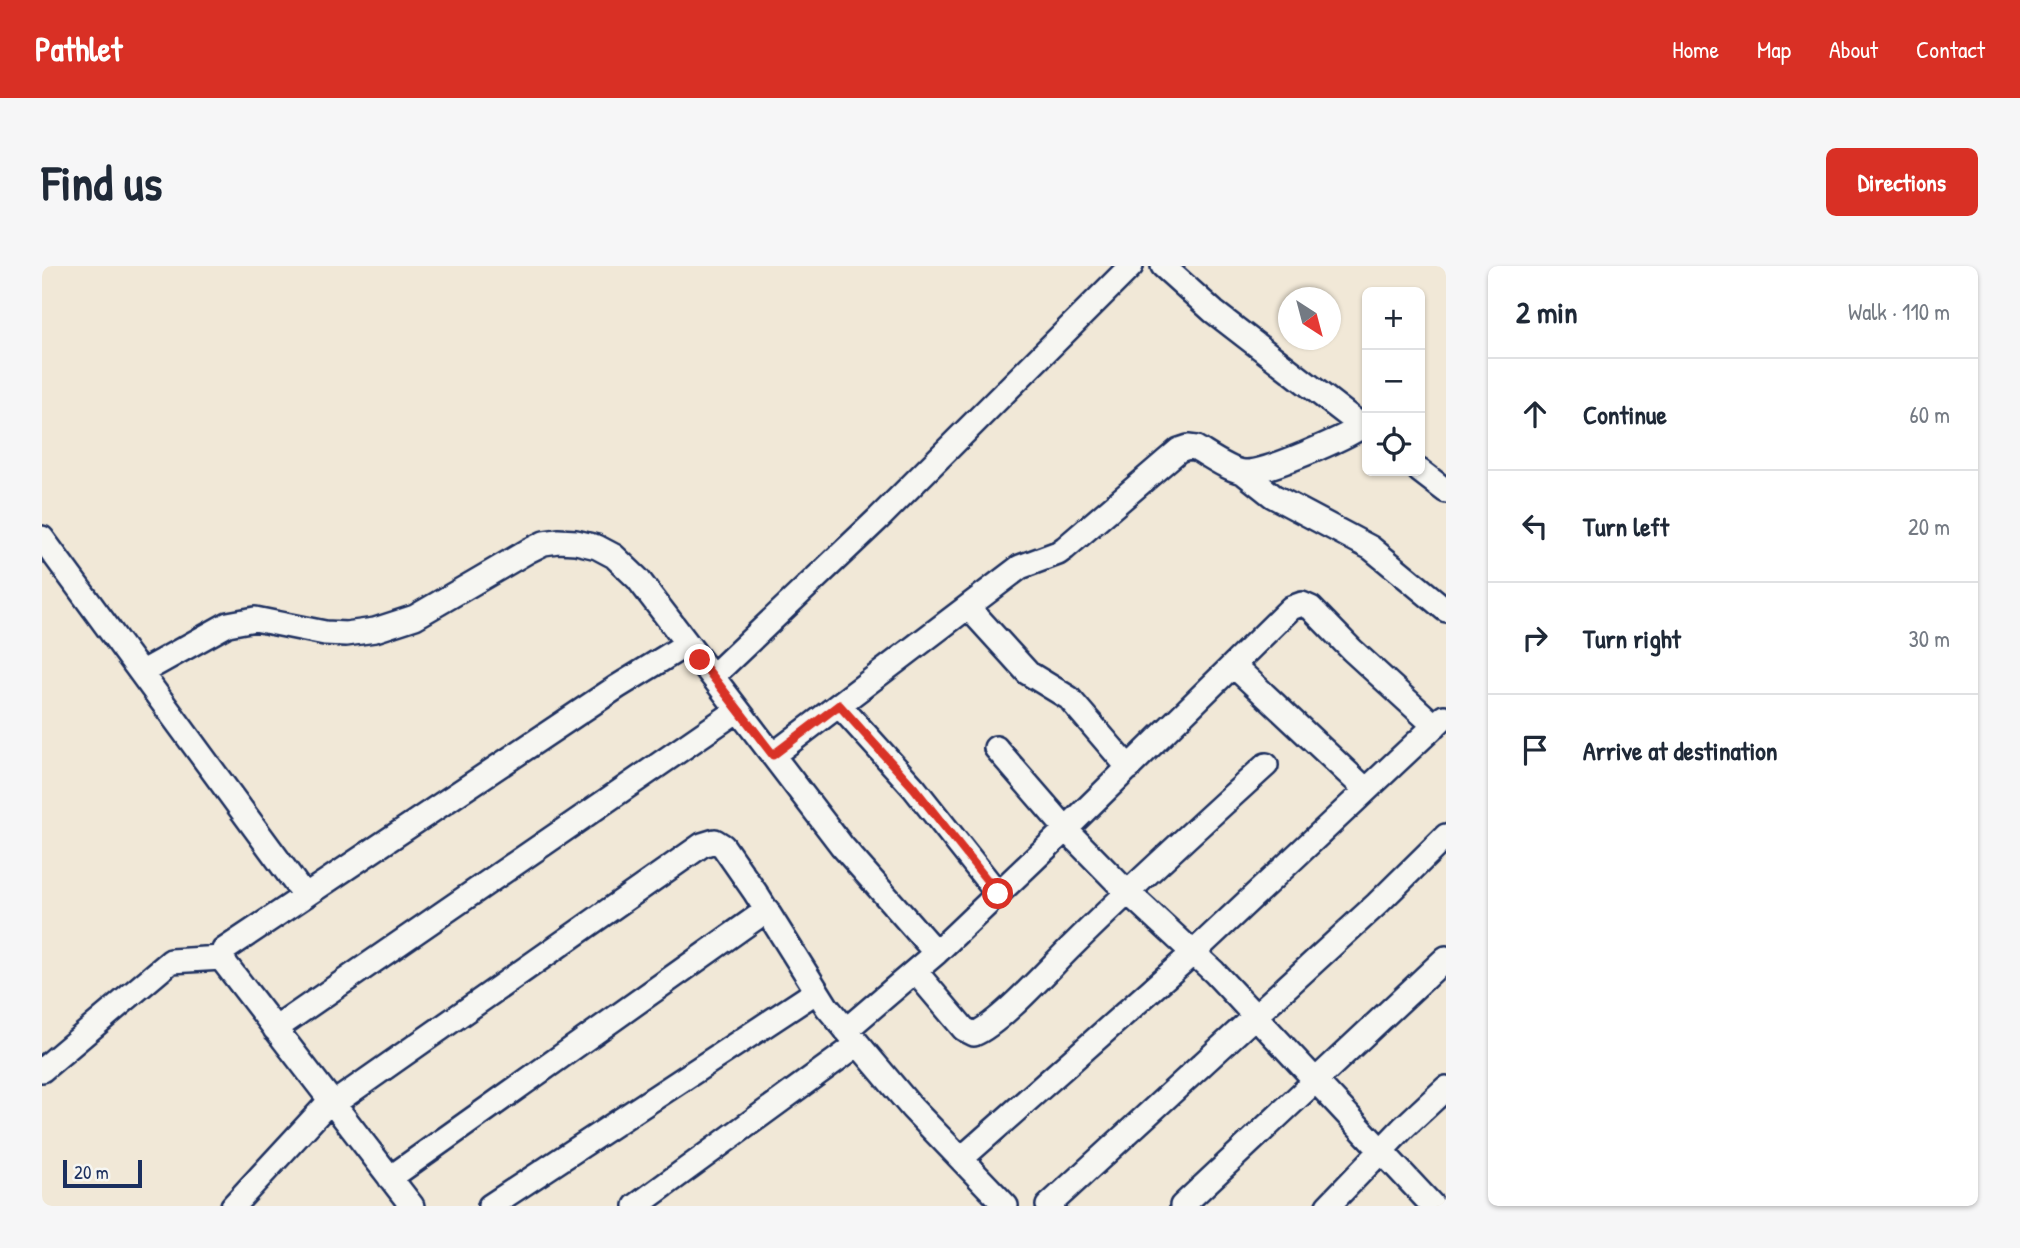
<!DOCTYPE html>
<html lang="en">
<head>
<meta charset="utf-8">
<style>
  :root { --surface:#fff; --page:#f6f6f7; --text:#1f2937; --muted:#747a83; --line:#e0e1e3; --accent:#d93025 }
  body { margin:0; font-family:"Patrick Hand",sans-serif; background:var(--page); color:var(--text) }
  .controls { position:absolute; right:21px; top:21px; display:grid; overflow:hidden; border-radius:10px; box-shadow:0 2px 5px #0004 }
  .controls button { width:63px; height:63px; display:grid; place-items:center; padding:0; border:0; border-bottom:2px solid var(--line); background:var(--surface); color:var(--text); font:35px sans-serif }
  .compass { position:absolute; left:1236px; top:21px; width:63px; height:63px; border-radius:50%; background:var(--surface); box-shadow:0 2px 5px #0004; rotate:144deg }
  .scale { position:absolute; left:21px; bottom:18px; width:79px; box-sizing:border-box; padding-left:7px; border:4px solid #1b2f5e; border-top:0; font-size:19px; line-height:24px; white-space:nowrap; color:#1b2f5e; -webkit-text-stroke:5px #f6f6f2; paint-order:stroke }
  .stop { position:absolute; width:21px; height:21px; margin:-16px; border:5px solid #d93025; border-radius:50%; background:#fff }
  .stop.end { background:#d93025; border-color:#fff; box-shadow:0 2px 7px #0008 }
  .list { margin:0; padding:0; list-style:none }
  h2 { display:flex; justify-content:space-between; align-items:center; height:91px; margin:0; padding:0 28px; font-size:30px }
  h2 small { font-size:23px; font-weight:400; color:var(--muted) }
  .list li { display:grid; grid-template-columns:46px 1fr auto; gap:21px; align-items:center; box-sizing:border-box; height:112px; padding:0 28px; border-top:2px solid var(--line) }
  .list b { display:block; font-size:26px; white-space:nowrap }
  .list em { font-size:23px; font-style:normal; color:var(--muted) }
  .icon { flex:none; width:38px; height:38px; fill:none; stroke:currentColor; stroke-width:2; stroke-linecap:round; stroke-linejoin:round }
  .map { position:relative; flex:none; width:1404px; height:940px; overflow:hidden; border-radius:10px }
  header { display:flex; align-items:center; gap:42px; box-sizing:border-box; height:98px; padding:0 35px; background:var(--accent); color:#fff }
  header strong { font-size:33px }
  nav { display:flex; gap:38px; margin-inline-start:auto; font-size:24px }
  .intro { display:flex; align-items:center; justify-content:space-between; box-sizing:border-box; height:168px; padding:0 42px }
  h1 { margin:0; font-size:49px }
  .button { padding:18px 32px; border-radius:10px; background:var(--accent); color:#fff; font-size:24px; font-weight:700 }
  main { display:flex; gap:42px; padding:0 42px }
  aside { flex:1; background:var(--surface); border-radius:10px; box-shadow:0 2px 5px #0004 }
  .map>svg:first-child { display:block }
  .lines { fill:none; stroke-linecap:round; stroke-linejoin:round }
  .minor-casing { stroke:#1b2f5e; stroke-width:28 }
  .minor { stroke:#f6f6f2; stroke-width:23 }
  .route { stroke:#d93025; stroke-width:9 }
</style>
</head>
<body>
<header>
<strong>Pathlet</strong>
<nav><a>Home</a><a>Map</a><a>About</a><a>Contact</a></nav>
</header>
<div class="intro"><h1>Find us</h1><a class="button">Directions</a></div>
<main>
<div class="map">
<svg width="1404" height="940" viewBox="0 0 1404 940">
  <rect width="100%" height="100%" fill="#f1e8d7"/>
  <filter id="ink" filterUnits="userSpaceOnUse"><feTurbulence type="fractalNoise" baseFrequency=".0143" numOctaves="2"/><feDisplacementMap in="SourceGraphic" scale="14" xChannelSelector="R" yChannelSelector="G"/><feConvolveMatrix kernelMatrix="1 2 1 2 8 2 1 2 1" color-interpolation-filters="sRGB"/></filter>
  <g filter="url(#ink)">
    <g class="lines">
      <g class="minor-casing">
        <path id="minor" d="M1121,0L1172,46L1325,164
          M1378,205L1404,225
          M1202,207L1231,230L1329,282L1404,344
          M0,272L262,629
          M926,341L986,407L1027,432L1087,502
          M1191,399L1323,523
          M100,406L186,358L213,353L283,367L304,368L333,364L373,351L486,285L502,277L516,275L534,276L555,281L572,290L596,313L800,580L894,687
          M671,410L837,252L1089,0
          M797,439L872,522L956,628
          M954,482L1031,571L1079,620L1172,706L1391,940
          M731,489L978,301L1016,287L1023,282L1137,184L1146,181L1154,182C1166,189 1190,206 1203,206C1223,207 1303,172 1320,160
          M873,705L922,763L932,768C958,758 1009,700 1032,678C1094,617 1159,558 1224,499
          M233,763L696,444
          M804,764L894,687L1024,563L1249,342L1260,338L1269,342L1310,384L1393,460
          M0,804L129,695L180,692
          M291,838L660,579L673,575L681,580L713,626L785,741L870,842L964,940
          M919,893L1151,687L1402,451
          M348,912L725,644
          M191,940L288,835
          M370,940L182,696V684L575,421L645,378
          M448,940L775,725
          M594,940L816,778
          M1006,940L1335,638L1404,570
          M1140,940L1404,692
          M1286,940L1361,862L1404,822"/>
      </g>
      <use href="#minor" class="minor"/>
    </g>
  </g>
  <g class="lines" filter="url(#ink)">
    <path class="route" d="M658,394L731,489L797,439L872,522L956,628"/>
  </g>
</svg>
<div class="controls">
<button>+</button>
<button>−</button>
<button><svg class="icon" aria-label="locate" viewBox="0 0 24 24"><circle cx="12" cy="12" r="6"/><path d="M12 2v4M12 18v4M2 12h4M18 12h4"/></svg></button>
</div>
<svg class="compass" viewBox="-18 -18 36 36"><path d="M0-13l5 13h-10z" fill="#e53935"/><path d="M0 13l5-13h-10z" fill="#747a83"/></svg>
<div class="scale">20 m</div>
<div class="stop" style="left:956px;top:628px"></div>
<div class="stop end" style="left:658px;top:394px"></div>
</div>
<aside>
<h2>2 min<small>Walk · 110 m</small></h2>
<ul class="list">
<li><svg class="icon" aria-label="ahead" viewBox="0 0 24 24"><path d="M12 20V5M6 11l6-6 6 6"/></svg><div><b>Continue</b></div><em>60 m</em></li>
<li><svg class="icon" aria-label="left" viewBox="0 0 24 24"><path d="M17 20v-9H6M10 6l-5 5 5 5"/></svg><div><b>Turn left</b></div><em>20 m</em></li>
<li><svg class="icon" aria-label="right" viewBox="0 0 24 24"><path d="M7 20v-9h11M14 6l5 5-5 5"/></svg><div><b>Turn right</b></div><em>30 m</em></li>
<li><svg class="icon" aria-label="arrive" viewBox="0 0 24 24"><path d="M6 21V4h12l-3 4 3 4H6"/></svg><div><b>Arrive at destination</b></div></li>
</ul>
</aside>
</main>
</body>
</html>
